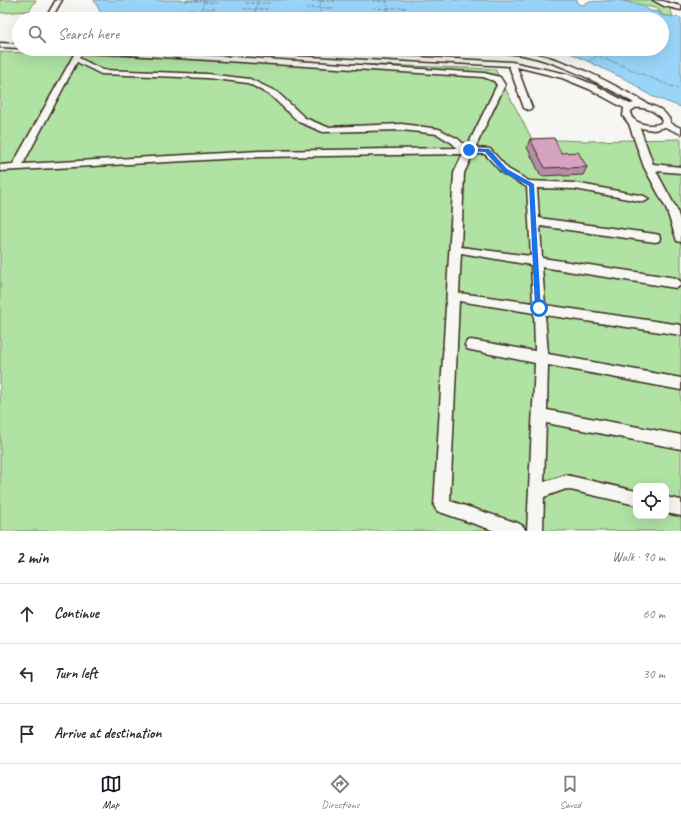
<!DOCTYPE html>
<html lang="en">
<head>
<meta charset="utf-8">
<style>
  :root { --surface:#fff; --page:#f2f2f3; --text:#2b2b33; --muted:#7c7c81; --line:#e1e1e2; --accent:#111827 }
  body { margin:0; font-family:Caveat,sans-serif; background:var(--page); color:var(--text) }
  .controls { position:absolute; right:12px; bottom:12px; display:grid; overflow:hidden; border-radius:8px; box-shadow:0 4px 16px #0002 }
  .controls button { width:36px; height:36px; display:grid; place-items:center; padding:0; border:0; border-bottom:1px solid var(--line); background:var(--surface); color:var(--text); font:20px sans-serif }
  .stop { position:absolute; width:12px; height:12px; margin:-9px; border:3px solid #1a73e8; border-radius:50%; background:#fff }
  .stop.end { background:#1a73e8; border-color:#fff; box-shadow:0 1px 4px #0008 }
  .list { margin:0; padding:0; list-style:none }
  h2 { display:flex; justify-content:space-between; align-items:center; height:52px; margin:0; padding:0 16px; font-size:17px }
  h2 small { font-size:13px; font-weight:400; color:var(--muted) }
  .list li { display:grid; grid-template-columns:26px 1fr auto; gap:12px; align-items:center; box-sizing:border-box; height:60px; padding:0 16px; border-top:1px solid var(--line) }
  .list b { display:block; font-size:15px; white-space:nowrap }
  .list em { font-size:13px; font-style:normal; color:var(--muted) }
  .icon { flex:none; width:22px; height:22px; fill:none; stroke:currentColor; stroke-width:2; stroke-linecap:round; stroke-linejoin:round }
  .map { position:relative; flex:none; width:681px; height:531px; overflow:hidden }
  .search { position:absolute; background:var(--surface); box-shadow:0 4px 16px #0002; left:12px; right:12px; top:12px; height:44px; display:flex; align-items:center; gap:10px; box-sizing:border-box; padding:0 14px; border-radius:22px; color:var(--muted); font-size:15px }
  .sheet { height:232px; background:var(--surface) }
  nav { display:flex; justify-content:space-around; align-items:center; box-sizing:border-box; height:56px; border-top:1px solid var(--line); background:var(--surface); font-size:11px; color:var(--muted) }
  nav a { display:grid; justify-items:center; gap:2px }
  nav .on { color:var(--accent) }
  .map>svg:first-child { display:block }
  .green { fill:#afe2a3; stroke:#758660; fill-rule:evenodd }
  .water { fill:#99d5f9; stroke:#7391a1 }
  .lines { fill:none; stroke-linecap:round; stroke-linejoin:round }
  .service-casing { stroke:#3b2a1e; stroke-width:3 }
  .path { stroke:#3b2a1e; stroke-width:1.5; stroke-dasharray:0.5 2; stroke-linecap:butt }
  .service { fill:#f6f6f2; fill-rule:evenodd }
  .wall { fill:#b78ca5; stroke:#3b2a1e }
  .building { fill:#d5a3c0; stroke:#3b2a1e }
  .route { fill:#1a73e8 }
</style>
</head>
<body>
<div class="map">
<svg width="681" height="531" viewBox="0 0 681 531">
  <rect width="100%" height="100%" fill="#f6f6f2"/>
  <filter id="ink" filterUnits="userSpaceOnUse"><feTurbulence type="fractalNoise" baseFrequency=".025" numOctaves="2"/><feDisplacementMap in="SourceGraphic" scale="8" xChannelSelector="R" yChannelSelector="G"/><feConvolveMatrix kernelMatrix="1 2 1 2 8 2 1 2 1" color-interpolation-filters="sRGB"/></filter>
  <g filter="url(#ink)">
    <path class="green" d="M0,0H36L29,11L0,13Z
      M619,0H653L670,8L673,17L661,15L659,10L655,8Z
      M0,52L495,69L532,139L584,141L681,139V531H0ZM636,486H666V516H636Z"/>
    <path class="water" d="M94,0H578L576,2L578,4L584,5L587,2L619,0L642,5L650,11L659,12L661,15L681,18V107L651,96L629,81L562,49H662V19H112L101,13Z"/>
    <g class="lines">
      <g class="service-casing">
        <path id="service" d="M56,0H62L51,19H45Z
          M653,0C663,0 671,4 681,6V10L664,6Z
          M0,43L19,44V48L0,47Z
          M67,49H106L484,73L500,77L505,85L475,148L490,149L508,169L529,181L575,183L644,196L649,199L644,202L575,189L537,188L539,218L655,234L659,235L660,238L659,241L655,242L540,226L542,258L676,278L681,282L680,286L676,288L542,267L545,305L681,325V335L545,315L548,354L681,378V390L548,365L547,410L681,435V449L546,423L544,482L566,475L636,491V505L566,489L544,497L543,531H527L535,363L471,350L467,349L465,345L467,341L471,340L535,351L534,313L459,301L450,501L518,523L523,526L526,531H495L437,511L434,506L454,173L463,154L260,157L0,171V165L13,164L76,51ZM83,52L483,77L494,81L497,85L467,147L458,139L439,129L402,124L327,127L305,118L277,92L250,79L207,74L103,70L79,58ZM77,62L101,74L207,78L248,83L271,96L299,122L323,132L402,130L437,134L452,143L457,148L260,151L23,164ZM473,154H485L502,173L527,187L531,256L461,247L464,173ZM461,253L531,265L533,303L459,293Z
          M220,49H266L512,62L567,74L595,85L630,104L634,103C600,83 562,63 523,55C510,53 496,52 483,51L479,49C494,49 508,48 522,51C565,58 604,79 641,100C655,109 661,105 670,120V123L681,128V134L665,127L654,130L640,128L653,164L681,167V173L656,171L676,208L681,223V242L677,241L666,208L644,167L629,124L623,116L624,108L589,89L562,78L517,67L532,108L528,110L524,108L509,66L224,51ZM635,108C646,107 656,111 662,120L661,123C652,127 637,125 631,116V111Z
          M666,497L681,500V516L666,513Z"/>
      </g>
      <path class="path" d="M387,0L389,19
        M185,1H205
        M307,1H337
        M373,1L388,2
        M204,2L217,3
        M246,3H271
        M306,8H336
        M374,8L388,9
        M388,8H407
        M202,9H215
        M244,9H269
        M180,10H201
        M199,15H213
        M305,15L336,16
        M243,16H268
        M389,17H408
        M198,19L205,0
        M254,19L258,0
        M319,19L321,0
        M582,49L678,89
        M589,61L597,56"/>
      <use href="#service" class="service"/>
    </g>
    <path class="wall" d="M530,139L561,153L587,167L583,175L563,176L562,175L541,176L527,147Z"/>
    <path class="building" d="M554,138L561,153L578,152L587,167L567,168L566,167L545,168L530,139Z"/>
  </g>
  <path class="route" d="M469,148L489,149L507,169L534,184L541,310H536L535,308L529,186L503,172L485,152L467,151V150Z"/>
</svg>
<div class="controls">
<button><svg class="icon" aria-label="locate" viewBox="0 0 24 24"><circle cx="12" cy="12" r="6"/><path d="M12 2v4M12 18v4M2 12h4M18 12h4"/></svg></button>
</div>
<div class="stop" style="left:539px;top:308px"></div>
<div class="stop end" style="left:469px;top:150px"></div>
<div class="search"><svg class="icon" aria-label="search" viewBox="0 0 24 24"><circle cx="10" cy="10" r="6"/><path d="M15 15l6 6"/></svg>Search here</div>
</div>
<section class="sheet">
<h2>2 min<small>Walk · 90 m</small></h2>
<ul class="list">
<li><svg class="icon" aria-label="ahead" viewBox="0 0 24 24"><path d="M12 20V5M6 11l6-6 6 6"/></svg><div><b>Continue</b></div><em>60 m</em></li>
<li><svg class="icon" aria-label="left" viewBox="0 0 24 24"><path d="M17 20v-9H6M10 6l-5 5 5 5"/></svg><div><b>Turn left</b></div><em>30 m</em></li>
<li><svg class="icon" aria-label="arrive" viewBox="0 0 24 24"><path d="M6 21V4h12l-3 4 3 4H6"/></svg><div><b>Arrive at destination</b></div></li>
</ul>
</section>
<nav>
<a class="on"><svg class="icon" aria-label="map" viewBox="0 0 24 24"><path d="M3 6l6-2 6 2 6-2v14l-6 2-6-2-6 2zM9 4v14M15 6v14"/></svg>Map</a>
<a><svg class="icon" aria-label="directions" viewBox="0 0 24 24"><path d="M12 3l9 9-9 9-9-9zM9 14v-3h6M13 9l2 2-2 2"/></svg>Directions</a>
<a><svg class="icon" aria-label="saved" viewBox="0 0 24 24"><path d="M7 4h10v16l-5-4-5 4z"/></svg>Saved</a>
</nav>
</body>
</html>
